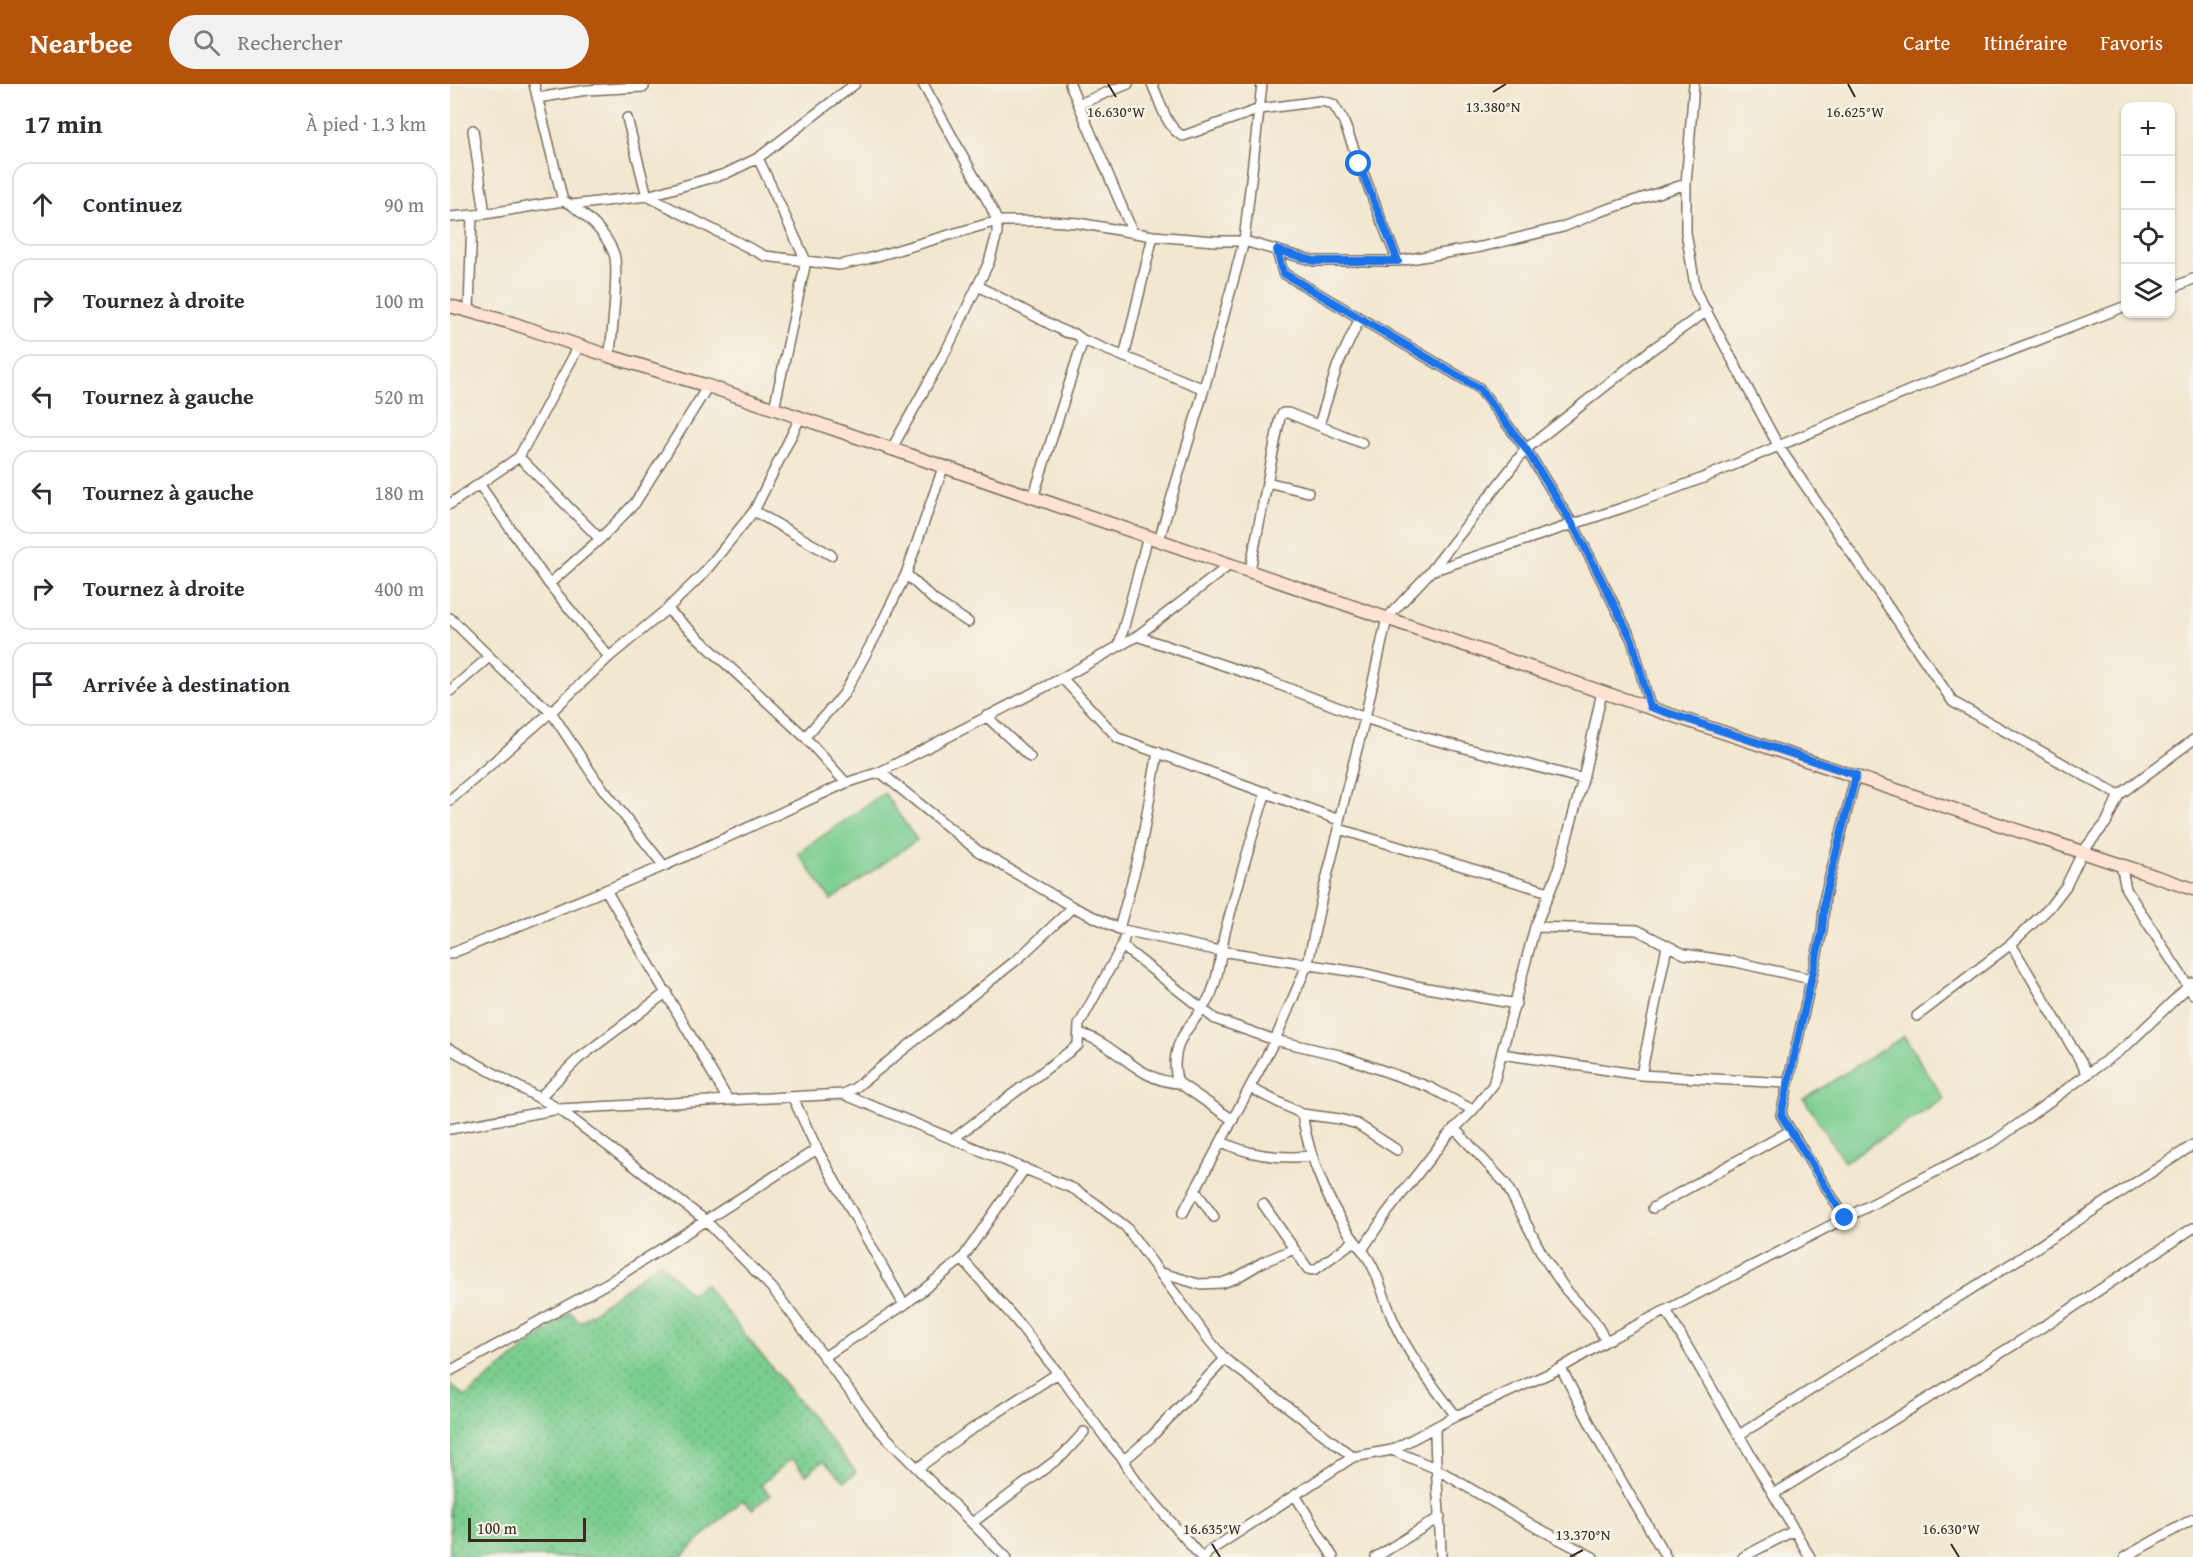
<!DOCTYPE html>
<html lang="fr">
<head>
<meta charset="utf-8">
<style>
  :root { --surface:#fff; --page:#f2f2f3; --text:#2b2b33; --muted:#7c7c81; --line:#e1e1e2; --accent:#b45309 }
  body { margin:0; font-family:"Gentium Book Plus",serif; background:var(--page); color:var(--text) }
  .controls { position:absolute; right:18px; top:18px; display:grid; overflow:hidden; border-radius:12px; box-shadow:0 2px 4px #0004 }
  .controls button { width:54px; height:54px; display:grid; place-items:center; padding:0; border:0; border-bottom:2px solid var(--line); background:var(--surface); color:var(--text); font:30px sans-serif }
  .scale { position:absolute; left:18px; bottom:15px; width:118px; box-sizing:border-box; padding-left:6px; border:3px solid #3b2a1e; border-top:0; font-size:16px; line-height:21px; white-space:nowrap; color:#3b2a1e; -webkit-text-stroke:4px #f7f3e8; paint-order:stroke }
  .stop { position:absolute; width:18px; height:18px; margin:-14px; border:4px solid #1a73e8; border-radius:50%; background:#fff }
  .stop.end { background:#1a73e8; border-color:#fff; box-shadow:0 2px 6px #0008 }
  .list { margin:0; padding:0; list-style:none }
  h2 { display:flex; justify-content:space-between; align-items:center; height:78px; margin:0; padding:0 24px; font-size:26px }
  h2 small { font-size:20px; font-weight:400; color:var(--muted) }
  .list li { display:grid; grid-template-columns:39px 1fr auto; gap:18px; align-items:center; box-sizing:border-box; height:84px; margin:0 12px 12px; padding:0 12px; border:2px solid var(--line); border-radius:18px }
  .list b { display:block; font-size:22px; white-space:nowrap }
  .list em { font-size:20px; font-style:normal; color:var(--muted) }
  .icon { flex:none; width:33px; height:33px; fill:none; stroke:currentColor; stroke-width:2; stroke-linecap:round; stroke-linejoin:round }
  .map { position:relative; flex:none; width:1743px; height:1473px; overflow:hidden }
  header { display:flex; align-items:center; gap:36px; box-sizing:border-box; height:84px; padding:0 30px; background:var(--accent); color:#fff }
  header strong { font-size:28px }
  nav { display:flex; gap:33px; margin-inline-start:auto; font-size:21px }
  .search { width:420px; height:54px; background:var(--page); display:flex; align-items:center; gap:15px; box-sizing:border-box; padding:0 21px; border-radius:33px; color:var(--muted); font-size:22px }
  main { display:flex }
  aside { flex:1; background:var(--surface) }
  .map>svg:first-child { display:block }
  .grass { fill:#7cce90; stroke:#5c7c57; stroke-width:1.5 }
  .garden { fill:url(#garden-dots); stroke:#5c7c57; stroke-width:1.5 }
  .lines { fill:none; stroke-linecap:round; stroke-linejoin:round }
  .street-casing { stroke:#7b6c5c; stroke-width:12 }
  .secondary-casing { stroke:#7b6c5c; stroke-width:15 }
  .street { stroke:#fff; stroke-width:9 }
  .secondary { stroke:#fee3d2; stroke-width:12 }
  .route { stroke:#1a73e8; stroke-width:8 }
  .ticks { fill:none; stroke:#3b2a1e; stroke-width:2 }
  .ticks-label { font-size:15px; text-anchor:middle; fill:#3b2a1e; stroke:#f7f3e8; stroke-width:5; stroke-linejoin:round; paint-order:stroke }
</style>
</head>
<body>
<header>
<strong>Nearbee</strong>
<div class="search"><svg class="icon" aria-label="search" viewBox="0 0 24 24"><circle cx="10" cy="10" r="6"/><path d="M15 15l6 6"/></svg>Rechercher</div>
<nav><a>Carte</a><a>Itinéraire</a><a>Favoris</a></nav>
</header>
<main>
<aside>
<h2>17 min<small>À pied · 1.3 km</small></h2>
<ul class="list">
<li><svg class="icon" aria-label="ahead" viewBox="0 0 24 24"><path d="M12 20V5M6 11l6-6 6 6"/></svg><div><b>Continuez</b></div><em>90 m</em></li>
<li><svg class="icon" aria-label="right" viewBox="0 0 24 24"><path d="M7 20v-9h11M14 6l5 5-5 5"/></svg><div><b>Tournez à droite</b></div><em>100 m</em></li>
<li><svg class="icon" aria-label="left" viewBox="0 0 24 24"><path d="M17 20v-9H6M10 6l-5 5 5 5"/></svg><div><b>Tournez à gauche</b></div><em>520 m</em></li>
<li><svg class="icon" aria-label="left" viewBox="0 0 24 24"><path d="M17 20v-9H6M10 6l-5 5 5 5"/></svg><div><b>Tournez à gauche</b></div><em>180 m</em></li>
<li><svg class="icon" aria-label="right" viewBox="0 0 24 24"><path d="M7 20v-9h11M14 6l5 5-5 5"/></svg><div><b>Tournez à droite</b></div><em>400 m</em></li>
<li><svg class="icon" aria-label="arrive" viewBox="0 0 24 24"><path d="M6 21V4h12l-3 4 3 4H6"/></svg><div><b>Arrivée à destination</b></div></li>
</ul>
</aside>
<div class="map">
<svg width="1743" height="1473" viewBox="0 0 1743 1473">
  <defs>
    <pattern id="garden-dots" width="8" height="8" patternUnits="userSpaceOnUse" patternTransform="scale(1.5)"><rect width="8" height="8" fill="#7cce90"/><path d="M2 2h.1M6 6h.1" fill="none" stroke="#67a775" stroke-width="1.8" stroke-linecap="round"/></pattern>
  </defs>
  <rect width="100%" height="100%" fill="#f7f3e8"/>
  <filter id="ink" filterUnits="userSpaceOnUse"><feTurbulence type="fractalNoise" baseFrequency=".0167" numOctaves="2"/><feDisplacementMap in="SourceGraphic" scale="12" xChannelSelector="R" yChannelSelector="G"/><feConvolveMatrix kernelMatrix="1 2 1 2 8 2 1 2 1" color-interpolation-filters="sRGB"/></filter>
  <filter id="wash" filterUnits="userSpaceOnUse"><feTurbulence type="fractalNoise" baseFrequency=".008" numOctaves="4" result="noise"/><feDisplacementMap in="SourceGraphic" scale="24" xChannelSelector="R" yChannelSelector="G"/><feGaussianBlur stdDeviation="1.35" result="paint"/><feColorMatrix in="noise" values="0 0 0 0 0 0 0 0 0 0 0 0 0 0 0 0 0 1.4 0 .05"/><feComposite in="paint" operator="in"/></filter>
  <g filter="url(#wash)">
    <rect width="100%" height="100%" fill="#f2e7cf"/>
    <path class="grass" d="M434,709L467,756L381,816L348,769Z
      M1454,952L1494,1015L1394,1078L1354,1015Z"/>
    <path class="garden" d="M210,1178L240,1210L254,1200L406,1388L395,1397L373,1377L356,1391L342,1374L311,1401L320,1411L303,1425L292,1416L231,1473H0V1300L15,1313L120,1228L130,1238Z"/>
  </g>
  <g filter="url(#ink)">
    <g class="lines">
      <g class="street-casing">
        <path id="street" d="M84,0L113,117
          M620,0L683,149
          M702,0C710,16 716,45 733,52L810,25L871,17L883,20L893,36L933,141L948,177
          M1244,0L1236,100V148L1246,208L1329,363L1503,618L1669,711
          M87,14L137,6L194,3
          M629,20L678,0
          M177,34L197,112L315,172L389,181L417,175L547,137H599L628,139L703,152L765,157H794L864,177H948L1031,163L1113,143L1149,128L1236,100
          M23,46L35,130
          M308,74L356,177L324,325
          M122,121C139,135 156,148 164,170C169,182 162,256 159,272
          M0,133L35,130L113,117L122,121L197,112L275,90L308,74L405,0
          M827,167L833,189L1029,304L1076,365L1126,446L1182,556L1200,623
          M528,202L615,248L625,250L633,256L754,305
          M1720,205L1743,195
          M19,227L22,132
          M674,273L703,152
          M869,341L887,283L910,234
          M441,366L498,263L539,178L547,150V137L541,123L473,0
          M69,373L150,455
          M817,398L858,408
          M29,400L99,500L159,573
          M583,414L633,256
          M0,420L69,373L129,262
          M304,427L381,471
          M709,456L754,305L794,157L812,0
          M800,486L830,333L833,329H838L912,359
          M981,487L1178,422L1253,394L1475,300L1676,222
          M456,490L484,516L518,538
          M99,500L150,455L185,419L258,302
          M217,525L355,653L396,699
          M0,534L59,592L101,628L146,696L214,782
          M687,552L817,596L915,634L973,653L1133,695
          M669,561L698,452
          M612,594L668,654L889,736
          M0,607L39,573
          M536,632L580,673
          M355,653L394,610L426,551L456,490L493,384
          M430,688L528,767L623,823L669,845L770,867L913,889L966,902L1066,920
          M0,716L101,628L159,573L217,525L253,490L304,427L350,334
          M889,745L1099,808
          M1671,781L1676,805L1743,910
          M156,806L278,1016
          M1085,843L1187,846L1234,870L1286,878L1361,895
          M669,845L690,768L708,668
          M1561,860L1638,990
          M672,862L765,935L825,956L889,971L979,1003L1023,1026
          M0,870L214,782L396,699L430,688L612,594L687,552L781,480
          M1467,932L1561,860L1599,824L1616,802L1633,767L1656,739L1669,711L1743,656
          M629,949C668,960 686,997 729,999
          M0,965L109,1025L255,1136L323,1205L428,1345L556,1473
          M1052,970L1191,991L1337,999
          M1191,991L1217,862
          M800,1004L852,1030C859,1075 882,1131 912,1166
          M393,1010L405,1004L569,874L623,823
          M89,1014L128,975L217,908
          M343,1014L367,1065L454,1221
          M852,1030L890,1035L907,1040L947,1066
          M783,1036L729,999C725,993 726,988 725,982C725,948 748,938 761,910C770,890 770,869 775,848C788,801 801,754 816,708
          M1004,1044L1056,1100L1093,1172L1116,1206L1144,1236L1156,1257
          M0,1045L109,1025L393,1010L624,1105L645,1119L676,1143L759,1256L775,1275L903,1373
          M503,1055L628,961L629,941L672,862L676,848
          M772,1058C800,1072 830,1075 862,1072
          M745,1106L764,1133
          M813,1120L858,1185L862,1186L866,1185L904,1157
          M1203,1124L1340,1047
          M733,1129L825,956L858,879L872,812L889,745V736L915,634L937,534L981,487L1076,365L1201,266L1257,227
          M1395,1134L1331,1031L1372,847L1375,812L1406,691
          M512,1175L565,1235L608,1289L660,1360L673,1375L679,1372L701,1353L775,1275
          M709,1188L748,1200L772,1199L786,1194L813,1178L844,1165
          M1216,1226L1360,1473
          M374,1273L454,1221L512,1175L575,1084
          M1111,1284L1157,1372L1216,1473
          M0,1287L161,1197L367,1065
          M1006,1332C984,1303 959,1272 944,1238C933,1214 929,1187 912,1166L936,1130L998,1051L1023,1026L1043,1001L1085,843L1107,790L1133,695L1152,608
          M985,1343C985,1386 990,1429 991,1473
          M1289,1351L1572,1173L1743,1061
          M942,1366L985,1384L1084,1442L1143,1473
          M673,1375L686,1397L751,1473
          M468,1384L513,1351L608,1289
          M1324,1410L1607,1234L1743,1144
          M845,1411L903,1373L942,1366L1006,1332L1111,1284L1156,1257L1545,1057L1676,962L1743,898
          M522,1439L613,1371L634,1348
          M755,1473L758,1468L845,1411L883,1473
          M926,1473L990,1433
          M1293,1473L1345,1446
          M1675,1473L1743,1435"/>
      </g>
      <g class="secondary-casing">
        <path id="secondary" d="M0,222L62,239L159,272L258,302L1152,608L1743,805"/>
      </g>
      <use href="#street" class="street"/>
      <use href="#secondary" class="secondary"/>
    </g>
  </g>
  <g class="lines" filter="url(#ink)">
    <path class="route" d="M909,80L948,177H864L827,166L833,189L1029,304L1076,365L1126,446L1182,556L1200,623L1406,691L1375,813L1372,847L1331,1031L1395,1134"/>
  </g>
  <path class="ticks" d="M658,0L666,13M1398,0L1405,13M1043,8L1056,0M762,1460L770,1473M1501,1460L1509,1473M1120,1473L1133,1466"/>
  <g class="ticks-label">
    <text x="1043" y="28">13.380°N</text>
    <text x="666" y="33">16.630°W</text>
    <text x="1405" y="33">16.625°W</text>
    <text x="762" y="1450">16.635°W</text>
    <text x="1501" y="1450">16.630°W</text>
    <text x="1133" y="1456">13.370°N</text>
  </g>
</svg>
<div class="controls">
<button>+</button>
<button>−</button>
<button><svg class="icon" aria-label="locate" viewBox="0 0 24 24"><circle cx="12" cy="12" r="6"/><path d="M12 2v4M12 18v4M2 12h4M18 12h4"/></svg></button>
<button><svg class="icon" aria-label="layers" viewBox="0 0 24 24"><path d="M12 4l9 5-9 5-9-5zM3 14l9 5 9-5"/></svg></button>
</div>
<div class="scale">100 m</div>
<div class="stop" style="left:909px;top:80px"></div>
<div class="stop end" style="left:1395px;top:1134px"></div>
</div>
</main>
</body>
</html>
